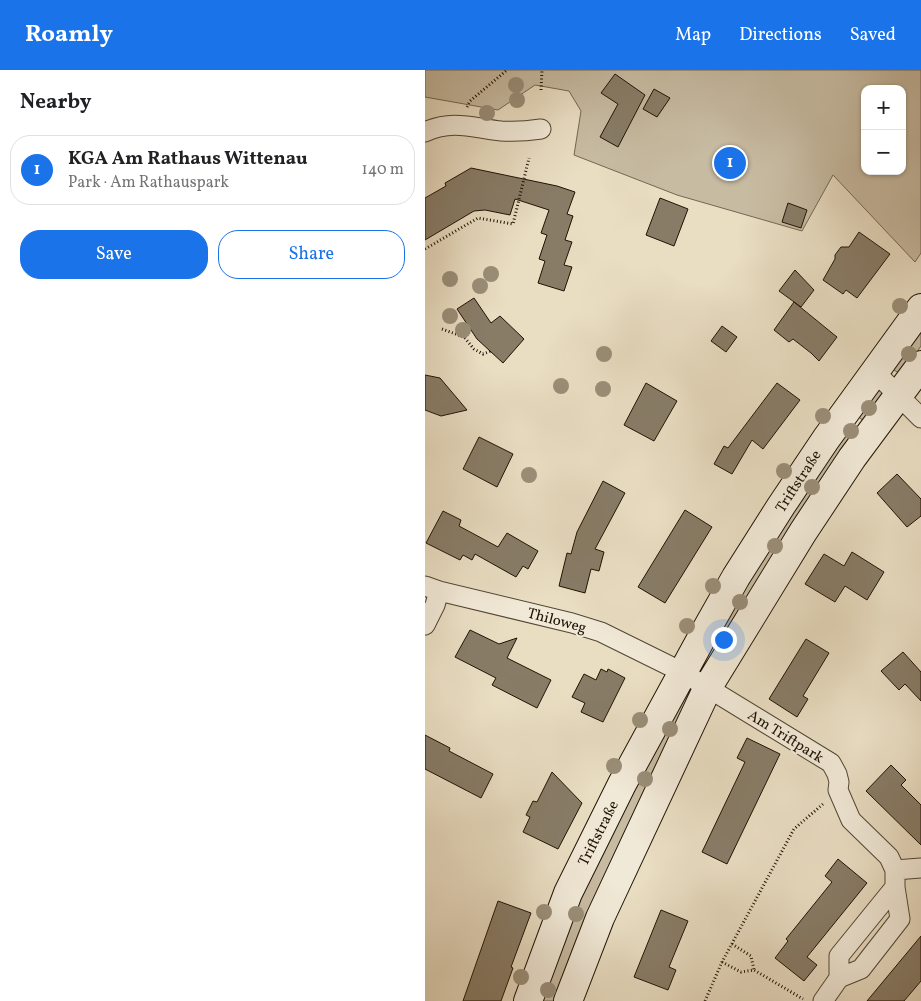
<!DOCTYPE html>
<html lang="en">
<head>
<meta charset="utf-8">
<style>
  :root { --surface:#fff; --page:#f6f6f6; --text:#202124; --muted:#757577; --line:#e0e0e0; --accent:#1a73e8 }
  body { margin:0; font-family:Vollkorn,serif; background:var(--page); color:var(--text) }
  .controls { position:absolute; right:15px; top:15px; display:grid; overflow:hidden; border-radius:10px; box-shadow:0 1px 4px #0004 }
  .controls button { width:45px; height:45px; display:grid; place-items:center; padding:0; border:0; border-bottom:1px solid var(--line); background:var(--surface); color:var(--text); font:25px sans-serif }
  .you { position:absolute; left:298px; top:569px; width:18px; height:18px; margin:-12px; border:4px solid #fff; border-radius:50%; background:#1a73e8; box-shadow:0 0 0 8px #1a73e833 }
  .badge { display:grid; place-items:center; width:32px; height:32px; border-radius:50%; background:var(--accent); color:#fff; font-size:16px; font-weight:700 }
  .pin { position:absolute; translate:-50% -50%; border:2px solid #fff; box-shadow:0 1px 5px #0006 }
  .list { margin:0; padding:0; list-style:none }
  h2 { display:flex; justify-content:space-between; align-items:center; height:65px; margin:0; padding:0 20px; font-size:21px }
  h2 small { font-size:16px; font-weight:400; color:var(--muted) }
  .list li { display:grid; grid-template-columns:32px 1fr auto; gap:15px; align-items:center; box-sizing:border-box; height:70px; margin:0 10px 10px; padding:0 10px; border:1px solid var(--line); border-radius:20px }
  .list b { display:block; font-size:19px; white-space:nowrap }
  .list p { margin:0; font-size:16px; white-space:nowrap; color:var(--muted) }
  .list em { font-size:16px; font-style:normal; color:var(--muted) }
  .actions { display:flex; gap:10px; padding:15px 20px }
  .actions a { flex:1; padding:11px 0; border:1px solid var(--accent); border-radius:20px; text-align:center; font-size:18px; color:var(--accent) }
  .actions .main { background:var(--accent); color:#fff }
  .map { position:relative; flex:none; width:496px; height:931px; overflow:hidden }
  header { display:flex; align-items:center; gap:30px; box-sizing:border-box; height:70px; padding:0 25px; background:var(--accent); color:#fff }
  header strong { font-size:24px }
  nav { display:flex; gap:28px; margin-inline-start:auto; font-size:18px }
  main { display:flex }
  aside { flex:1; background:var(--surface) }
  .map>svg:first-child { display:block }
  .green { fill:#c7bba2; stroke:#736754; fill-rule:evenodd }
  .building { fill:#887c67; stroke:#1f1305 }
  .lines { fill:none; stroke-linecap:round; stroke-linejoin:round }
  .minor-casing { stroke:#524634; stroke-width:21 }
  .secondary-casing { stroke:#1f1305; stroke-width:30 }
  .path { stroke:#1f1305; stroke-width:3; stroke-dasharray:1 2.5; stroke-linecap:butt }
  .minor { stroke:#f1e9d7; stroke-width:19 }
  .secondary { stroke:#f1e9d7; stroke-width:28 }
  .tree { fill:#9a8e78 }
  .labels { text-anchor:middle; stroke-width:4; stroke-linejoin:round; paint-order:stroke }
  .street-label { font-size:15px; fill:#1f1305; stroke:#f1e9d7 }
</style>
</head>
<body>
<header>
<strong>Roamly</strong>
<nav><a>Map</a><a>Directions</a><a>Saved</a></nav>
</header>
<main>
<aside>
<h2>Nearby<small></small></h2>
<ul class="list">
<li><span class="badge">1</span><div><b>KGA Am Rathaus Wittenau</b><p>Park · Am Rathauspark</p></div><em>140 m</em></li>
</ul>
<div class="actions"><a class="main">Save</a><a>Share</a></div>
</aside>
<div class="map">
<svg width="496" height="931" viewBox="0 0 496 931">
  <rect width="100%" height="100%" fill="#e9ddc2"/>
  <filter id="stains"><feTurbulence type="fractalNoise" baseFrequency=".004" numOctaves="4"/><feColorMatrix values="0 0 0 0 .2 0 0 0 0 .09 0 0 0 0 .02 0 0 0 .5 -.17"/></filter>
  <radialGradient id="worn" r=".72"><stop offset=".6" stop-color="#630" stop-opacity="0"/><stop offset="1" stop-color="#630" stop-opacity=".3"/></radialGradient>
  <path class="green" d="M0,0H496V183L490,192L408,105L377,161L252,125L149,85L156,41L144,21L110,15L73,40L0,27ZM440,19H477V101H440Z
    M496,254V276L478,302L474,303L469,300L468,296Z
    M451,320L456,321L458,325L440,352L431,345Z
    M424,353L434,361L297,573L288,568Z
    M262,621L265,624L131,931H114L166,800Z"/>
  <path class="building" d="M190,4L220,25L193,77L175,67L193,34L176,23Z
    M229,19L245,28L232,47L218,39Z
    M46,98L132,116L150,122L142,144L148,146L140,170L147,172L139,195L147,197L139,221L113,213L120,191L114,189L122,165L116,163L124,140L90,129L85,145L60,140L49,141L0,170V128L21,116L20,113Z
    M235,128L263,139L249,176L221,165Z
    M363,133L382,140L376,158L357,152Z
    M434,162L465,184L432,228L421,220L418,224L398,210L410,189V185L416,177H424Z
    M370,200L389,220L376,237L354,221Z
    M49,228L66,253L75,246L99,269L78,293L52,269L32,239Z
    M369,232L412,267L394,291L386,283L368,269L364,272L349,260Z
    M297,256L312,267L301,282L286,271Z
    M0,305L15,308L42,340L16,346L0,340Z
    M221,313L252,331L229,371L199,355Z
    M352,313L375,330L338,379L327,370L307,404L289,394L299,376L303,378Z
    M54,367L88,384L72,417L38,399Z
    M472,404L496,429V446L482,457L452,423Z
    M178,411L200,423L170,479L179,482L174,501L166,499L160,523L134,516L142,483L146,484L152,462Z
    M260,440L287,457L240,533L213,517Z
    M18,441L36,450L34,456L73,477L82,463L113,481L103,499L98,496L91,507L50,484L47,490L38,485L35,490L1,473Z
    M427,482L459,502L442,530L420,516L410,532L380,514L399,484L419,496Z
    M45,560L74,574L92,568L82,588L126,610L112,638L67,615L71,608L30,587Z
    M381,569L404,583L378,626L383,629L372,647L344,629Z
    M478,582L496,602V631L480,614L474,620L456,601Z
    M176,599L182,602L183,599L200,608L178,652L156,642L160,633L147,627L159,604L171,610Z
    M0,665L25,678L24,681L68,704L56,728L0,699Z
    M322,668L355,684L302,794L277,782L320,692L312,688Z
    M466,695L481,710L476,715L496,735V775L441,721Z
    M127,702L157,733L133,779L98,762L105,747L101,745L108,731L112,732Z
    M413,789L442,813L382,887L392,895L379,911L350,888L363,871L361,869L407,812L400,806Z
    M73,831L106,843L86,897L88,898L76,931H38Z
    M236,840L263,851L244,897L251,900L243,920L209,907Z
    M496,866V911L479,931H442Z"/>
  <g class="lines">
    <g class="minor-casing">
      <path id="minor" d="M0,62C27,49 49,58 76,61C90,62 103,61 116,59
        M450,302L496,348
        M0,516L14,521L147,553L176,562L257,602L406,693L412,704L414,712L413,720L426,750L464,787L470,800V817L414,886V908L398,931
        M0,555L10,535L14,521
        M470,800L496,798
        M414,908L436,899L475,849L470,817"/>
    </g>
    <g class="secondary-casing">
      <path id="secondary" d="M103,931L143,823L197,714L276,569L311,507L356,436L401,369L496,238
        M143,931L175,848L283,617L378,462L427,388L496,295"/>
    </g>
    <path class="path" d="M116,20L117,0
      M42,37L45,31L82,0
      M0,179L53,148L88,154L104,88
      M17,259L39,267L49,279L58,284L66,281
      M307,874L326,886L329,900
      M297,892L316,902L329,900L378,929
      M280,931L297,892L369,759L398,734"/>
    <use href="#minor" class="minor"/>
    <use href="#secondary" class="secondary"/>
  </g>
  <g class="tree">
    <circle cx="91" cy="15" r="8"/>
    <circle cx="92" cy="30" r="8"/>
    <circle cx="62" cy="43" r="8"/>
    <circle cx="66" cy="204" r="8"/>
    <circle cx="25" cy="209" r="8"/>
    <circle cx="55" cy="216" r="8"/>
    <circle cx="475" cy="236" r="8"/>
    <circle cx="25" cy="246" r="8"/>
    <circle cx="38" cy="260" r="8"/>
    <circle cx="179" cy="284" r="8"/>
    <circle cx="484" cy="284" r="8"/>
    <circle cx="136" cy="316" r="8"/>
    <circle cx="178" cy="319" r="8"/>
    <circle cx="444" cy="338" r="8"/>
    <circle cx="398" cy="346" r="8"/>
    <circle cx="426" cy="361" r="8"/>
    <circle cx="359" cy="401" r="8"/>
    <circle cx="104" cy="405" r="8"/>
    <circle cx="387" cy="417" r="8"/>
    <circle cx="350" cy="476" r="8"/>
    <circle cx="288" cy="516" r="8"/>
    <circle cx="315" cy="532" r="8"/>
    <circle cx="262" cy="556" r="8"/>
    <circle cx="215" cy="650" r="8"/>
    <circle cx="245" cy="659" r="8"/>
    <circle cx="189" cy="696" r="8"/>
    <circle cx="220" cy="709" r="8"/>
    <circle cx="119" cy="842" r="8"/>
    <circle cx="151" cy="844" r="8"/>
    <circle cx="96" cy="907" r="8"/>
    <circle cx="123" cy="920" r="8"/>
  </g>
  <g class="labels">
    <g class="street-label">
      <text transform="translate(373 411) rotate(-57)" y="5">Triftstraße</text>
      <text transform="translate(132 550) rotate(15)" y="5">Thiloweg</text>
      <text transform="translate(361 666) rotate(32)" y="5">Am Triftpark</text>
      <text transform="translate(173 763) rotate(-63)" y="5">Triftstraße</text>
    </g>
  </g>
  <rect width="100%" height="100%" filter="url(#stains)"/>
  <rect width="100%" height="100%" fill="url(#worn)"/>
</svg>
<div class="controls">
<button>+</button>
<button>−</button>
</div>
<div class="you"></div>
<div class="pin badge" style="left:305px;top:93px">1</div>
</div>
</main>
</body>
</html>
